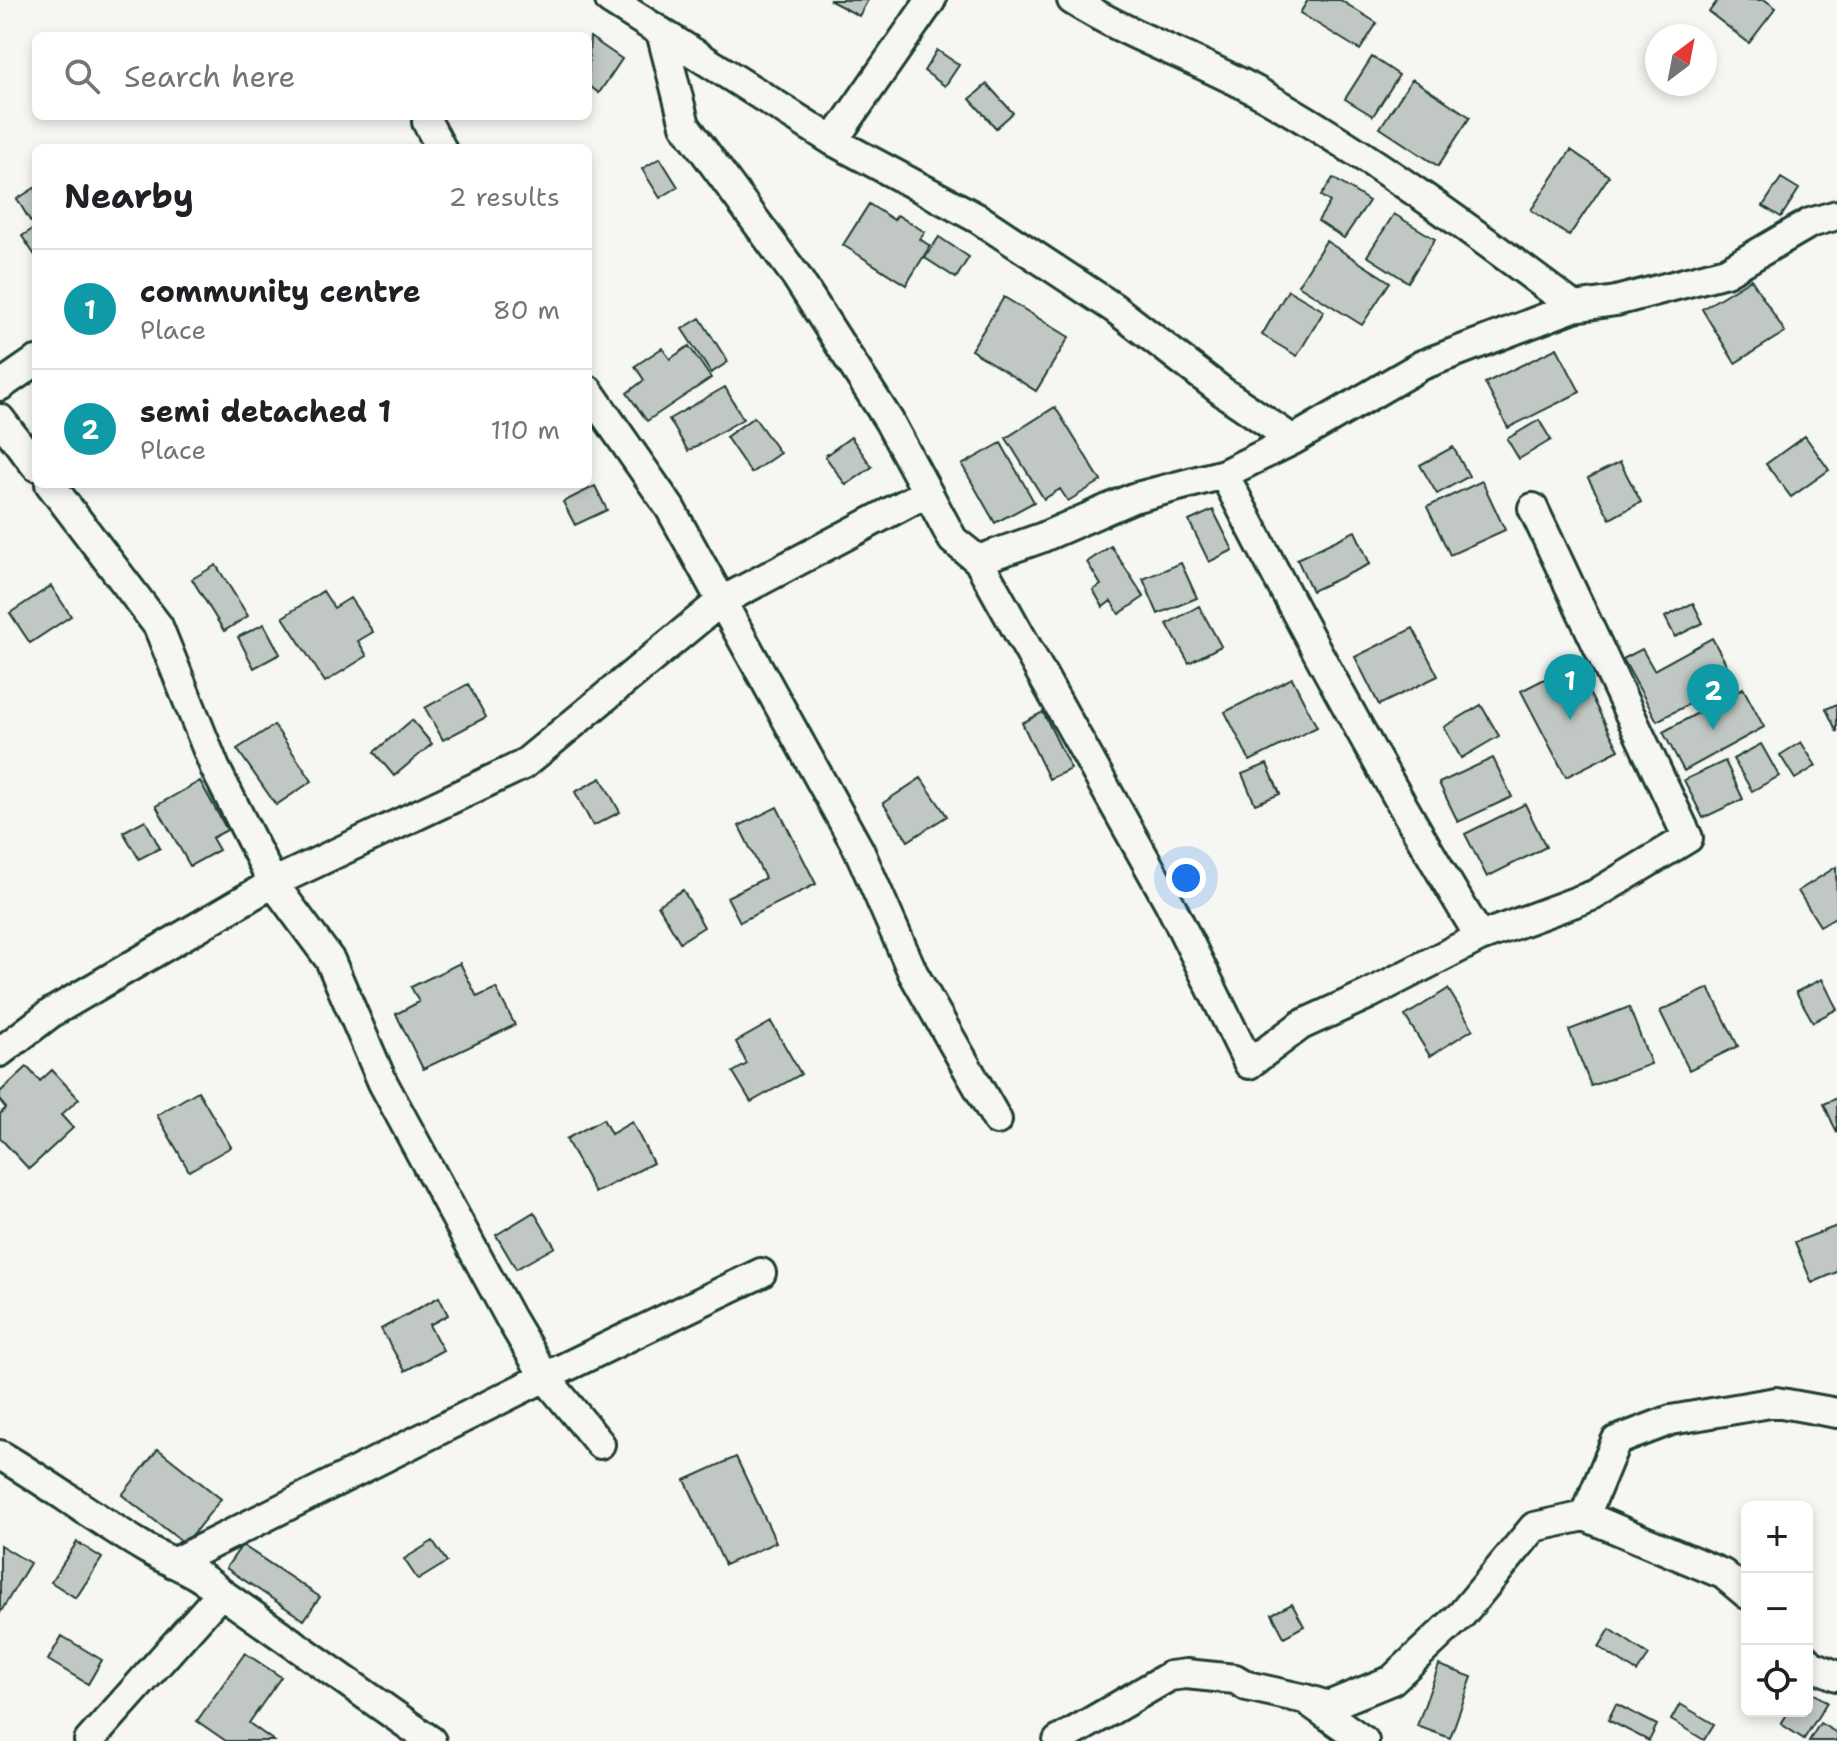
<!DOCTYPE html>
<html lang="en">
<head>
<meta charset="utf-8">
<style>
  :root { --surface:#fff; --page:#f2f2f2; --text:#202124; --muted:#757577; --line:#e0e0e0; --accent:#0f766e }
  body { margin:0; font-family:"Shantell Sans",sans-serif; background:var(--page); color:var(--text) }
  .controls { position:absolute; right:24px; bottom:24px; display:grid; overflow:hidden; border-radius:12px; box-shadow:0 4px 12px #0003 }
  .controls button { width:72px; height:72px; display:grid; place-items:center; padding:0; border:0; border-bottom:2px solid var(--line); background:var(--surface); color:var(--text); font:40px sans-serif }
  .compass { position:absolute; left:1645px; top:24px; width:72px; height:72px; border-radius:50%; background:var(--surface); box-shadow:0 4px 12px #0003; rotate:32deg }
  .you { position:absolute; left:1186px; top:878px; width:28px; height:28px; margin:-20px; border:6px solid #fff; border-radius:50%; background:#1a73e8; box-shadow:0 0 0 12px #1a73e833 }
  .badge { display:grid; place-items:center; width:52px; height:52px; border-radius:50%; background:var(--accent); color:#fff; font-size:26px; font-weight:700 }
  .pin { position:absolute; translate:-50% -66px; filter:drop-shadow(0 2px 4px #0008) }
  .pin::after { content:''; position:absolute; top:42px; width:28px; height:24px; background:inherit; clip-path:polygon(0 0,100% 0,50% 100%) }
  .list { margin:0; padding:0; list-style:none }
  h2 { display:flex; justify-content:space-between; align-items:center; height:104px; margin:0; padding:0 32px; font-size:34px }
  h2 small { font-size:26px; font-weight:400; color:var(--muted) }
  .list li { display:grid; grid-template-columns:52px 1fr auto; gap:24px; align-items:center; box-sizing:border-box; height:120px; padding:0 32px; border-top:2px solid var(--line) }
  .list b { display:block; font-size:30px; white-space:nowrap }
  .list p { margin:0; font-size:26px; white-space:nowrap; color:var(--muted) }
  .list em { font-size:26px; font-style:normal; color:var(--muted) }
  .icon { flex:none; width:44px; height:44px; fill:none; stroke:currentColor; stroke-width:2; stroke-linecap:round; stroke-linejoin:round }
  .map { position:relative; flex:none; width:1837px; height:1741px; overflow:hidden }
  .search { position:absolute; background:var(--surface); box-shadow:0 4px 12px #0003; left:32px; top:32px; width:560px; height:88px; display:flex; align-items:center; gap:20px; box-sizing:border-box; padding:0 28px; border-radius:12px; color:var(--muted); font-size:30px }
  .panel { position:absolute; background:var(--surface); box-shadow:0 4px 12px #0003; left:32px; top:144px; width:560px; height:344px; border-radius:12px }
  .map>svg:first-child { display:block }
  .building { fill:#c1c8c3; stroke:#1f3d34; stroke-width:2 }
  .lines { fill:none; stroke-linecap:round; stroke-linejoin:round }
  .street-casing { stroke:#1f3d34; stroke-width:34 }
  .street { stroke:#f6f6f2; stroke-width:28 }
</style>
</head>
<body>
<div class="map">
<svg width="1837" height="1741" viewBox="0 0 1837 1741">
  <rect width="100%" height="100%" fill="#f6f6f2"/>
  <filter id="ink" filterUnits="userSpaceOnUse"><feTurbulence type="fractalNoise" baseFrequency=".0125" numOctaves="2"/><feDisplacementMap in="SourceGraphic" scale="16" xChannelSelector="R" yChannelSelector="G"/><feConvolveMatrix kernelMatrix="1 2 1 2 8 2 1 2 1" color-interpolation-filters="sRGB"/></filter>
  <g filter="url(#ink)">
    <path class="building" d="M829,0H868L859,16Z
      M1308,0H1340L1377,23L1360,50L1300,13Z
      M1718,0H1765L1776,8L1749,43L1709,12Z
      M590,37L622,59L599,93L588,85Z
      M937,50L959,65L945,86L924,71Z
      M1372,57L1399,75L1373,116L1345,99Z
      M1412,79L1470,117L1438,166L1380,128Z
      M987,84L1013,113L996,128L970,99Z
      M1571,150L1609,176L1569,236L1531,210Z
      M660,158L678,187L660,198L642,169Z
      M1333,178L1369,201L1344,238L1318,221L1330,202L1321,196Z
      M1781,178L1799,189L1781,217L1763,206Z
      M36,187V218L31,222L17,199Z
      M869,204L894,220L897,215L925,232L920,239L930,246L906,285L843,245Z
      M1394,214L1435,239L1408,282L1367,256Z
      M36,227V257L22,236Z
      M939,237L969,257L956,278L925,258Z
      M1326,241L1390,282L1362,325L1298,285Z
      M1751,279L1785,332L1735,363L1702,309Z
      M1288,290L1324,311L1297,356L1262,335Z
      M1004,297L1069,337L1036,391L971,350Z
      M700,318L728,362L711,373L682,329Z
      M689,346L711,378L647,421L627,393L644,380L635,366L662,348L670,359Z
      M1557,348L1580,392L1508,428L1485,383Z
      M725,387L743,419L688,451L669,419Z
      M1055,407L1101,481L1068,501L1060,489L1044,499L1006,438Z
      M754,417L780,453L751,473L726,437Z
      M1539,420L1551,440L1519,459L1507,439Z
      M1805,436L1829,470L1791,497L1766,464Z
      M851,437L872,467L846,485L825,456Z
      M1001,443L1034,502L995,523L962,465Z
      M1453,447L1469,476L1437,494L1420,465Z
      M1620,462L1641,502L1610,519L1588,478Z
      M1482,481L1505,530L1450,555L1427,507Z
      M595,486L607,510L575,525L563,502Z
      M1213,510L1233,550L1209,562L1189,521Z
      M1355,531L1370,564L1312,591L1297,559Z
      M1111,546L1144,597L1119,614L1111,601L1103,607L1093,590L1101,585L1087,562Z
      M1181,563L1197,598L1158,614L1143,579Z
      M216,565L248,616L224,631L192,579Z
      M51,586L71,616L30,643L10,613Z
      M323,591L334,608L350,598L373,632L358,641L367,656L325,682L283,617Z
      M1693,603L1703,623L1675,637L1665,617Z
      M1199,606L1221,646L1189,663L1167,624Z
      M264,624L280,654L254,668L238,637Z
      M1413,628L1438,676L1379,705L1355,657Z
      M1712,638L1735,680L1657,721L1623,659L1642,649L1654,670Z
      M1574,664L1619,750L1566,777L1521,691Z
      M1292,678L1317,727L1250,761L1225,712Z
      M468,684L486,717L443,740L425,708Z
      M1743,688L1764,727L1684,771L1663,732Z
      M1837,704V732L1826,709Z
      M1481,705L1499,736L1461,758L1444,727Z
      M1043,712L1071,769L1049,779L1022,723Z
      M412,720L432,744L394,776L374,752Z
      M274,725L312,781L276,805L237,749Z
      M1801,742L1816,766L1795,779L1780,755Z
      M1761,744L1779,776L1752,791L1733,759Z
      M1493,758L1512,797L1458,822L1439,783Z
      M1725,761L1743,799L1703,818L1684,780Z
      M1267,764L1280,794L1255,804L1242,774Z
      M601,778L620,812L593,826L575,792Z
      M921,778L947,816L908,841L883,803Z
      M200,781L227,830L212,838L219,850L190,866L156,806Z
      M1525,804L1546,847L1487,877L1465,834Z
      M777,807L816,884L740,922L727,897L765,878L739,826Z
      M145,820L160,848L139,859L123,832Z
      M1836,867L1837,916L1820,926L1798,891Z
      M683,890L704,927L680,942L658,905Z
      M460,963L477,997L496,988L515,1025L423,1069L396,1014L419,1002L411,987Z
      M1822,979L1837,1009L1813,1022L1796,992Z
      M1709,988L1738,1046L1689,1070L1660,1011Z
      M1448,989L1473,1029L1430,1056L1405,1016Z
      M1629,1007L1651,1064L1591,1086L1569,1030Z
      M771,1022L801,1074L751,1102L733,1072L747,1064L736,1042Z
      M27,1067L40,1081L52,1070L79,1099L61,1115L73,1128L29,1169L0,1138V1114L6,1108L0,1101V1092Z
      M198,1091L231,1147L189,1171L157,1115Z
      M1837,1098V1133L1824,1104Z
      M603,1119L611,1134L632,1122L653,1163L595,1193L566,1139Z
      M534,1212L555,1247L516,1269L496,1235Z
      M1837,1226V1272L1812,1283L1795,1242Z
      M439,1297L448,1315L429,1325L443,1350L405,1371L381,1329Z
      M158,1449L221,1499L185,1544L122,1495Z
      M736,1457L776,1542L725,1565L685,1480Z
      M433,1541L447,1562L418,1580L404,1559Z
      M77,1542L102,1558L76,1598L51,1582Z
      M0,1545L30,1563L0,1613Z
      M242,1545L320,1597L304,1620L226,1568Z
      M1292,1604L1304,1626L1284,1637L1272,1614Z
      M1610,1629L1649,1655L1637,1672L1599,1647Z
      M62,1636L102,1660L88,1684L48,1660Z
      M245,1653L281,1677L249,1723L274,1741H226L197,1721Z
      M1439,1665L1472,1677L1450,1738L1417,1726Z
      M1807,1689L1827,1702L1804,1739L1781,1724L1789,1711H1807Z
      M1616,1704L1657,1725L1649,1741L1608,1720Z
      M1680,1704L1714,1724L1704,1740L1671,1720Z
      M1820,1723L1837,1733V1741H1809Z"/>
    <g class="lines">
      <g class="street-casing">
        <path id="street" d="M610,0L833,141L979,219L1114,308L1223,392L1293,440
          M1072,0C1132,38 1201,60 1263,95C1372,157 1473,231 1574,307L1422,365L1293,440L1224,474L1133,498L1041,538L978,560L1170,904L1249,1064L1301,1025L1367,995L1480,937C1388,786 1305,632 1224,474
          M661,32L685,125L796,276L889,421L953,540L978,560
          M427,122L441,148
          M833,141L931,0
          M1574,307L1616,301L1726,272L1810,223L1837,215
          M0,386L36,361
          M588,390L670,508L859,850L913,973L997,1120
          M0,419L36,466
          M50,484L158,626L215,768L273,883L330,960L383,1083L510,1318L545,1377L600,1444
          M1480,937L1594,895L1688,838L1533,508
          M0,1052L51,1013L273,883L523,765L720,602L926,493
          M0,1455C50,1484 97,1520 147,1549C173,1564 199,1572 221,1593L431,1741
          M1585,1516L1723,1574L1747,1594
          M173,1563L545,1377L761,1273
          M1807,1660L1811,1665L1837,1676
          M1305,1699L1328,1706L1392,1680L1462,1614L1534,1527L1585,1516L1616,1441L1671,1420L1776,1402L1837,1413
          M89,1741L221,1593
          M1058,1741L1170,1676L1186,1674L1235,1679L1247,1686L1305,1699L1364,1741"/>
      </g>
      <use href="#street" class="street"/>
    </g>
  </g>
</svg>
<div class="controls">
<button>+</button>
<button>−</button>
<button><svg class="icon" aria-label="locate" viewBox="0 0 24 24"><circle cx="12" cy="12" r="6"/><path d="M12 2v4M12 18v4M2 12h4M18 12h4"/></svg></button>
</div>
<svg class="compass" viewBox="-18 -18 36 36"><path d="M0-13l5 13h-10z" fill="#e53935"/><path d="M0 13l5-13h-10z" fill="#757577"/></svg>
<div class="you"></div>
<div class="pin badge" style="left:1570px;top:720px;background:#0f9aa8">1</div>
<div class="pin badge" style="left:1713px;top:730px;background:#0f9aa8">2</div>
<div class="search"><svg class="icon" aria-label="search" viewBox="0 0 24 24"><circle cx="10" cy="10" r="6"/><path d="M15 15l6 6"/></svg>Search here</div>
<section class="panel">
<h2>Nearby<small>2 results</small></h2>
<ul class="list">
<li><span class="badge" style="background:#0f9aa8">1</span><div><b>community centre</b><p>Place</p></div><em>80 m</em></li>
<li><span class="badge" style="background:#0f9aa8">2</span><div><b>semi detached 1</b><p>Place</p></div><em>110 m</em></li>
</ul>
</section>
</div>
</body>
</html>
